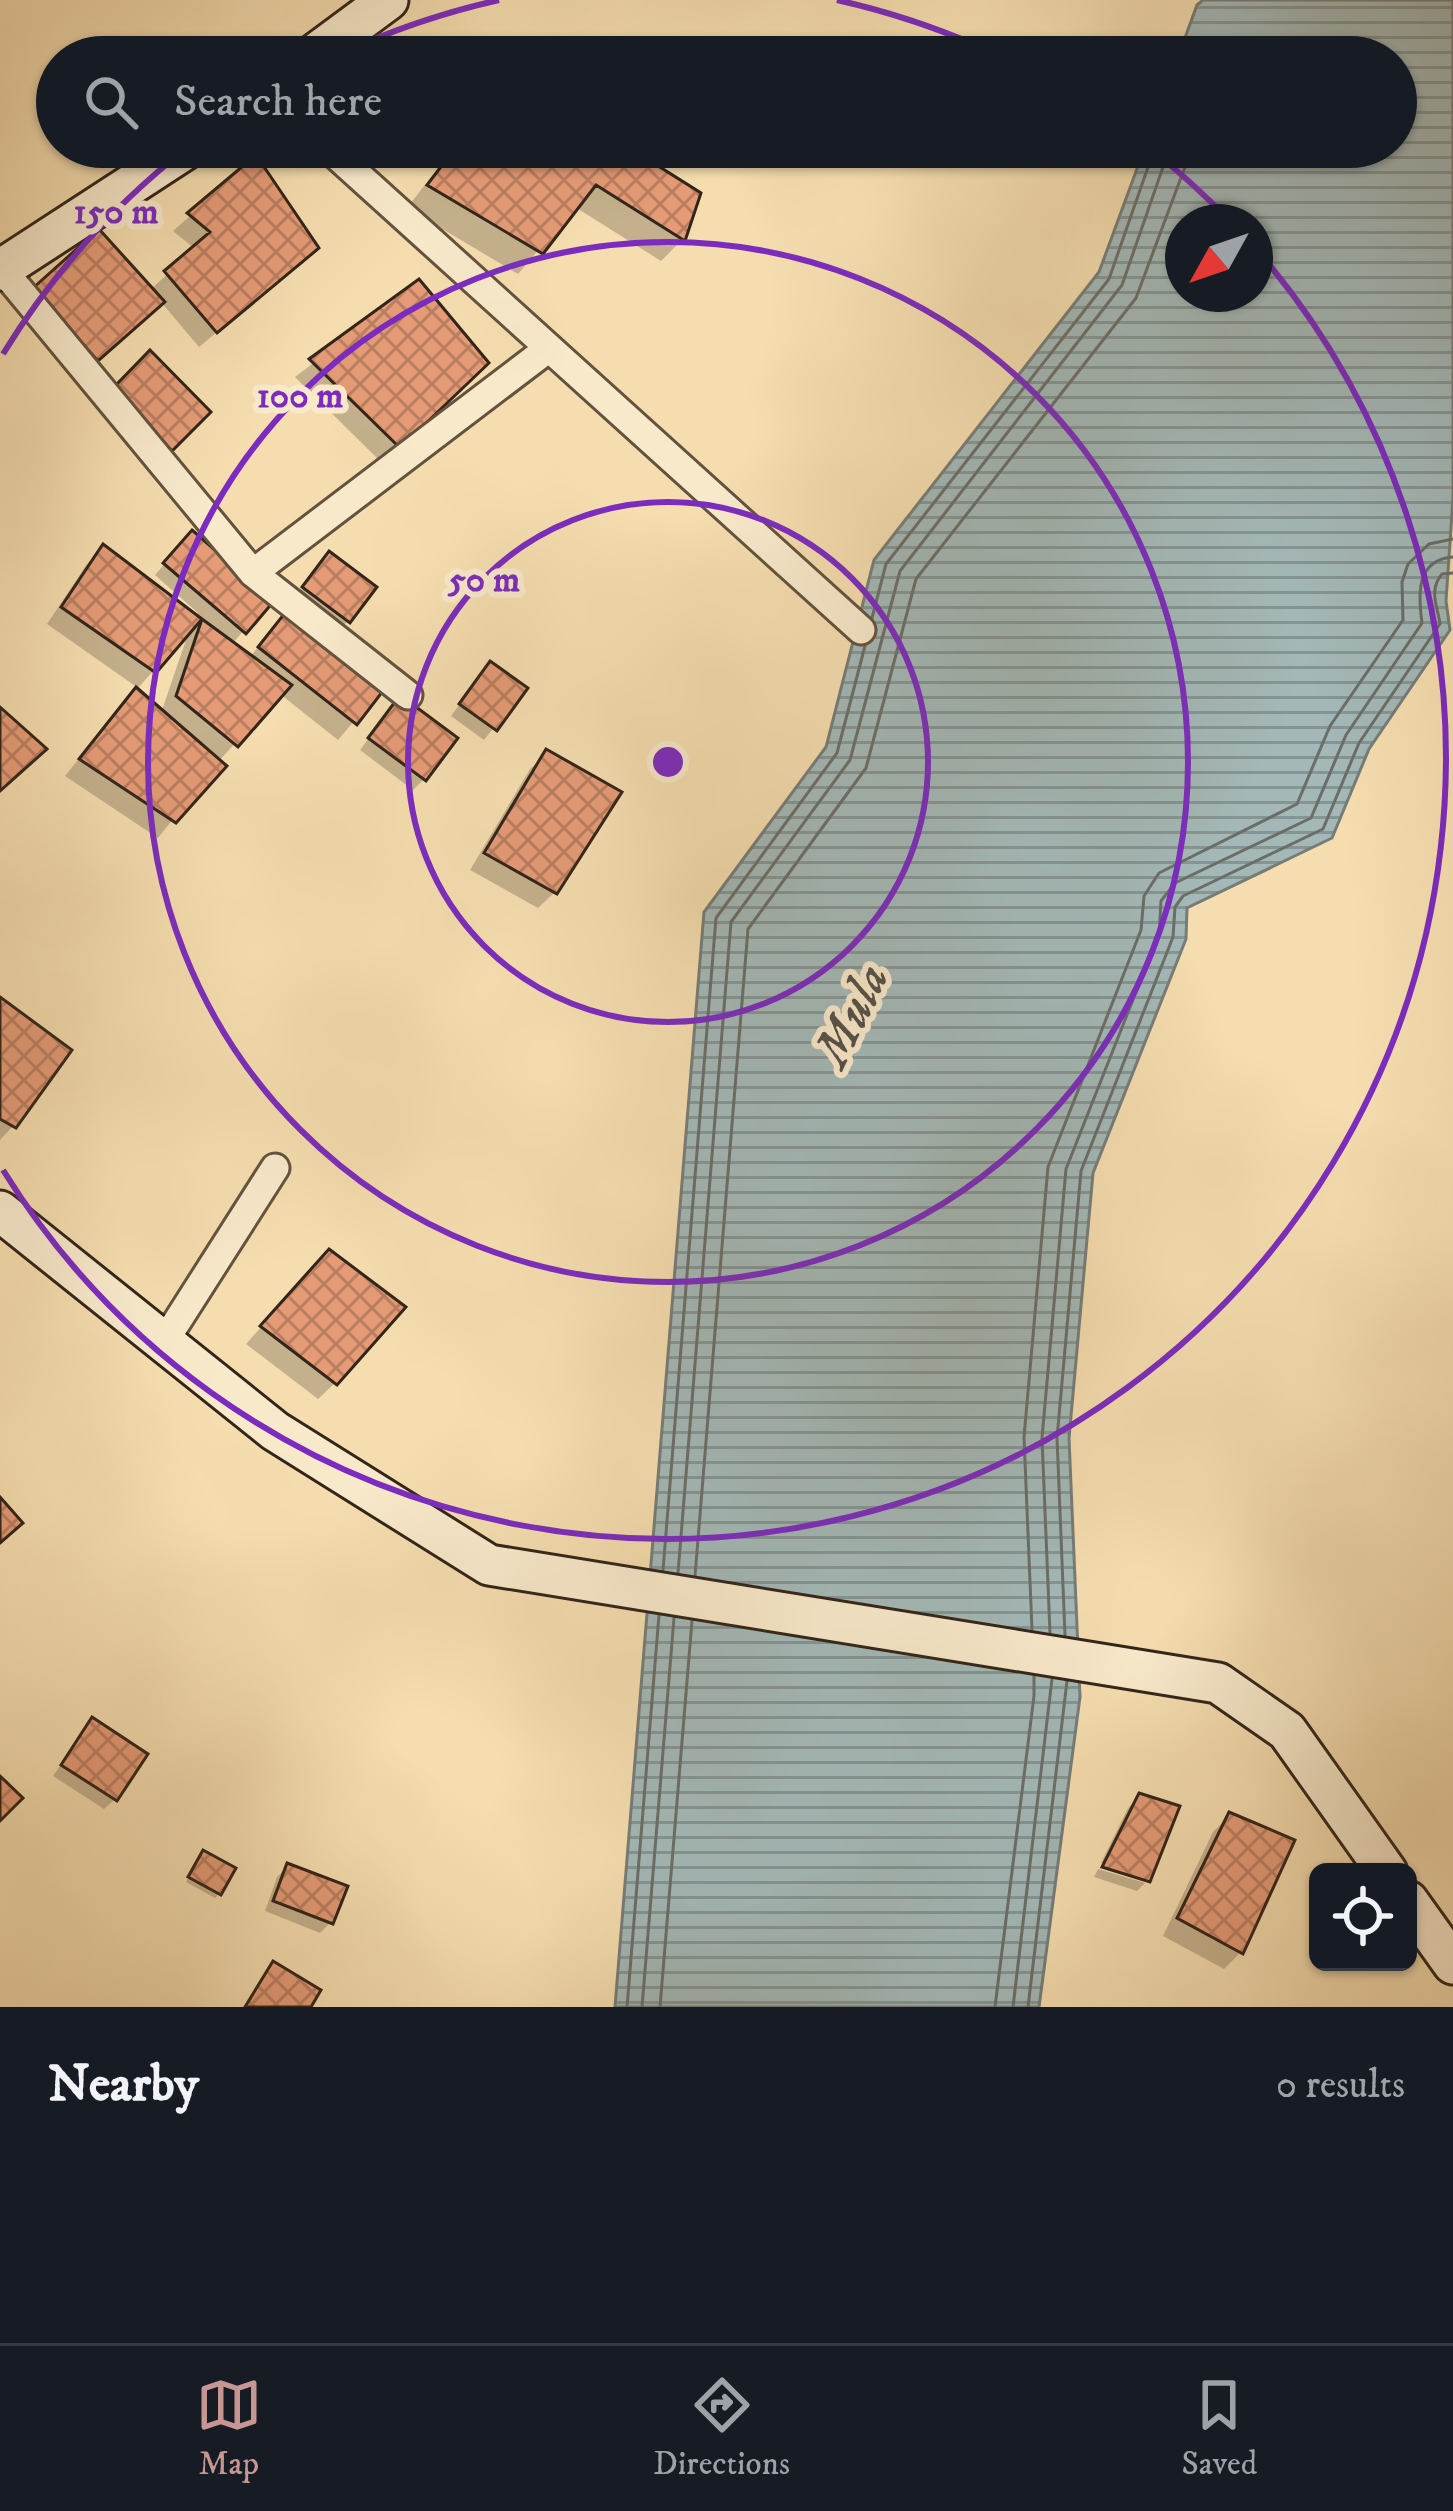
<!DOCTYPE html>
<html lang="en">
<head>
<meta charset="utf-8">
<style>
  :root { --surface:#171b24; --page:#20242c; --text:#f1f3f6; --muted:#9ea1a6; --line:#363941; --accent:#c59692 }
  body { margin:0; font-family:"IM FELL DW Pica",serif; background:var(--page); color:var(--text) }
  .controls { position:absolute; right:36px; bottom:36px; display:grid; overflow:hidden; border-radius:18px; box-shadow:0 3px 9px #0004 }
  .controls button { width:108px; height:108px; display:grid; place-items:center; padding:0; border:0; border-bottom:3px solid var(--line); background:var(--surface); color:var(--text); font:60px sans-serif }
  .compass { position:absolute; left:1165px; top:204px; width:108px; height:108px; border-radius:50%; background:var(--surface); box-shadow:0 3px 9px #0004; rotate:230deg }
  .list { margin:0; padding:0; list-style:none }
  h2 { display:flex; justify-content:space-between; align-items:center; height:156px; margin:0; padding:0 48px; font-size:51px }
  h2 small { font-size:39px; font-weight:400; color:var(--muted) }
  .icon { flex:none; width:66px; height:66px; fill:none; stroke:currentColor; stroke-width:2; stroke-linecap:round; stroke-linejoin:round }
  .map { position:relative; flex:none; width:1453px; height:2007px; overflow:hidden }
  .search { position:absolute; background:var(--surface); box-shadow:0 3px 9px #0004; left:36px; right:36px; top:36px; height:132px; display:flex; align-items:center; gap:30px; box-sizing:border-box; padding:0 42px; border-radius:66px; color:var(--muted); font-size:45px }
  .sheet { height:336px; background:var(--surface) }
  nav { display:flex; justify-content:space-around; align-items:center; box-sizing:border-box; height:168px; border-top:3px solid var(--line); background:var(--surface); font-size:33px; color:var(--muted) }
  nav a { display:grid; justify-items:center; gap:6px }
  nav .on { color:var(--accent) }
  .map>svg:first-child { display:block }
  .water { fill:url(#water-rules); stroke:#767d78; stroke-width:3; fill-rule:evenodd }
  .shadow { fill:#0003 }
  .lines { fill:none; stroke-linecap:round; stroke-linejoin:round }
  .shore { stroke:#6a6e68; stroke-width:3 }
  .building { fill:url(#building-cross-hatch); stroke:#322519; stroke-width:3 }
  .street-casing { stroke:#63533e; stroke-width:33 }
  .secondary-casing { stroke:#322519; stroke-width:45 }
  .street { stroke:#f8e9cb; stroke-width:27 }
  .secondary { stroke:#f8e9cb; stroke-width:39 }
  .ring { fill:none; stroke:#7b2cbf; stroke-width:6 }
  .labels { text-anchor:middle; stroke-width:12; stroke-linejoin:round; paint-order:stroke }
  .water-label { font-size:51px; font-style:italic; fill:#545148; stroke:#f8e9cb }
  .centre { fill:#7b2cbf; stroke:#f8e9cb; stroke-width:6 }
  .ring-label { font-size:36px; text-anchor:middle; font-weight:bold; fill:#7b2cbf; stroke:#f8e9cb; stroke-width:12; stroke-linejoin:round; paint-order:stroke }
</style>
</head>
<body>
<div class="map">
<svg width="1453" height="2007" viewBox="0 0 1453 2007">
  <defs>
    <pattern id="water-rules" width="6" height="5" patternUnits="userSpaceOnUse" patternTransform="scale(3)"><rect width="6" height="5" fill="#a3b8b7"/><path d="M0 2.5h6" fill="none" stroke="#859594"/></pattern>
    <pattern id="building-cross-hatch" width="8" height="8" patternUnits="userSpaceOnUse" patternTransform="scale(3)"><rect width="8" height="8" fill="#e49b76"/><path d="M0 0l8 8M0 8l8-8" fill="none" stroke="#b97e60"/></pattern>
  </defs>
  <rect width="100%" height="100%" fill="#f5ddaf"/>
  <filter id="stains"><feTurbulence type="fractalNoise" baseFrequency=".00167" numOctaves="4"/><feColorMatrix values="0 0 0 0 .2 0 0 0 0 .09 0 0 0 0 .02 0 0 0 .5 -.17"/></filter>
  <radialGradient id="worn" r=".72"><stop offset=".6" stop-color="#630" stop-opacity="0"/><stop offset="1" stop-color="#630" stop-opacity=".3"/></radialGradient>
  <path class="water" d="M1203,0H1453V498L1446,601L1450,630L1369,749L1332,838L1187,908L1186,939L1093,1173L1069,1438L1080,1697L1039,2007H615L704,912L826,747L874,560L1099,272L1145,147H1396V57H1178L1197,5ZM1183,222H1255V294H1183Z"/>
  <path class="shadow" d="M454,147H623L683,239L661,261L575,207L518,274L407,208Z
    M255,159L298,264L199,347L161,302L80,375L19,306L150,290L195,249L173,231Z
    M418,283L485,362L382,463L295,377Z
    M182,544L270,601L232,644L250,657L272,629L382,688L338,740L280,694L218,762L158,838L65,776L120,707L161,713L189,631L138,688L47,624L87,564L103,548L195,616L198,613L155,575Z
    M319,566L348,621L338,631L294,599Z
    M480,676L524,689L484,740L451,716Z
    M390,709L424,779L413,790L360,750Z
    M547,753L555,892L538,908L470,870L530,769Z
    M0,1001L13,1126L0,1140Z
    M313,1269L335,1383L318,1399L246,1344Z
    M92,1721L115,1799L104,1809L53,1776Z
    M1139,1797L1148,1880L1147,1881V1877L1101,1863L1128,1808Z
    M1230,1815L1291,1841L1240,1953L1224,1969L1163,1936L1213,1832Z
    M199,1858L219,1894L215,1898L186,1882Z
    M288,1866L331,1922L320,1933L265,1911L277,1877Z
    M1098,1869L1145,1883L1137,1891L1094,1877Z"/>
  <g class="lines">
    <path class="shore" d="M872,618L886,564L1109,279L1155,147
      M663,1570L716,918L837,753L865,646
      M678,1573L731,922L850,760L900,571L1122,285L1170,147
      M695,1576L748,929L866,768L916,579L1136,298L1185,167L1188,147
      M1032,1630L1024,1437L1048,1167L1141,930L1144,896L1159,873L1297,804L1330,726L1403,620L1402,582L1408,564L1429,544L1453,539
      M1050,1633L1042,1438L1066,1169L1159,934L1161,901L1175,883L1311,818L1346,735L1422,623C1418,594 1416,560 1453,557
      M1065,1635L1057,1438L1081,1171L1173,937L1175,907L1183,896L1323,829L1359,743L1440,624C1438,608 1428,590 1442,574L1453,573
      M627,2007L659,1615
      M642,2007L674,1618
      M660,2007L692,1621
      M995,2007L1034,1696V1676
      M1013,2007L1052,1679
      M1028,2007L1067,1681"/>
  </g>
  <path class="building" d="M456,147H628L701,193L685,241L596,185L543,254L427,185Z
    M256,155L319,248L217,333L164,271L210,232L187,213Z
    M99,229L165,302L98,361L33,288Z
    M419,279L489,363L400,448L309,359Z
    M150,350L211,412L172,451L114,387Z
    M192,530L274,601L246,634L163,563Z
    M103,544L202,619L156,673L61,607Z
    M329,551L377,587L350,623L302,587Z
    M288,609L386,687L357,725L258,647Z
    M202,619L292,685L238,747L176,696Z
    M490,661L528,688L497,731L459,704Z
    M136,687L227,766L176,823L79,759Z
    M400,695L458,738L426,781L368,738Z
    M0,707L47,749L0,791Z
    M546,749L622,792L557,894L484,853Z
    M0,997L72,1050L16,1128L0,1119Z
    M329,1249L406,1307L337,1385L260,1326Z
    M0,1497L23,1523L0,1543Z
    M92,1717L148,1754L117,1801L61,1765Z
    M0,1776L23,1798L0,1821Z
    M1139,1793L1180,1806L1150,1882L1102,1867Z
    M1229,1812L1295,1840L1243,1954L1177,1918Z
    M203,1850L236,1868L221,1895L188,1877Z
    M287,1863L348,1886L333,1924L273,1901Z
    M273,1961L321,1990L311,2007H245Z"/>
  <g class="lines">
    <g class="street-casing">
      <path id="street" d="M327,147L861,630
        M2,269L253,573L408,695
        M253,573L549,348
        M164,1342L275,1168"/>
    </g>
    <g class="secondary-casing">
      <path id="secondary" d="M311,57L388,0
        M0,270L189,147
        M0,1211L275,1431L489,1565L1218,1683L1287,1731L1387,1872
        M1408,1901L1453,1964"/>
    </g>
    <use href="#street" class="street"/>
    <use href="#secondary" class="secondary"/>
  </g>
  <g class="ring">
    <circle cx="668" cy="762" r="260"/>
    <circle cx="668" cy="762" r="520"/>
    <path d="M3 354A780 780 0 0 1 188 147M338 55A780 780 0 0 1 499 0M837 0A780 780 0 0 1 998 55M1148 147A780 780 0 0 1 1229 220M1257 250A780 780 0 1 1 3 1170"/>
  </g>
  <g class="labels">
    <g class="water-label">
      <text transform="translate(850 1014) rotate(-64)" y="18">Mula</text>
    </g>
  </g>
  <circle cx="668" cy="762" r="18" class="centre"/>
  <g class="ring-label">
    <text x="116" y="223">150 m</text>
    <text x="300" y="407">100 m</text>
    <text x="484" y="591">50 m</text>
  </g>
  <rect width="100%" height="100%" filter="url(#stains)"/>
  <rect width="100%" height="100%" fill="url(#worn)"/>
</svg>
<div class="controls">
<button><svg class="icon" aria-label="locate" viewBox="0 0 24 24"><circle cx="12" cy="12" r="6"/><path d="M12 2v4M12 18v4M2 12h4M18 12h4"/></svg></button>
</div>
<svg class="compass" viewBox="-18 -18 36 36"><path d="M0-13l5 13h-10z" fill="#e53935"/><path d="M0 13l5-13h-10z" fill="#9ea1a6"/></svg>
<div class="search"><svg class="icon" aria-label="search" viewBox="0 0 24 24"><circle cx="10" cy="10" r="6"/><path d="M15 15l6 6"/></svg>Search here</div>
</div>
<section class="sheet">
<h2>Nearby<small>0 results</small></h2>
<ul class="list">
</ul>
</section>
<nav>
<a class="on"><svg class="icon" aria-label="map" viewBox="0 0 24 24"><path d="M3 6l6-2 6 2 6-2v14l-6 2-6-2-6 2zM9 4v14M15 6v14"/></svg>Map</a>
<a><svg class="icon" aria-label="directions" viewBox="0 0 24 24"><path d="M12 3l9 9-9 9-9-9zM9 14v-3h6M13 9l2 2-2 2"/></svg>Directions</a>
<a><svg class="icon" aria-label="saved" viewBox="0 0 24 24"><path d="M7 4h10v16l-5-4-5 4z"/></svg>Saved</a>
</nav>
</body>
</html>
